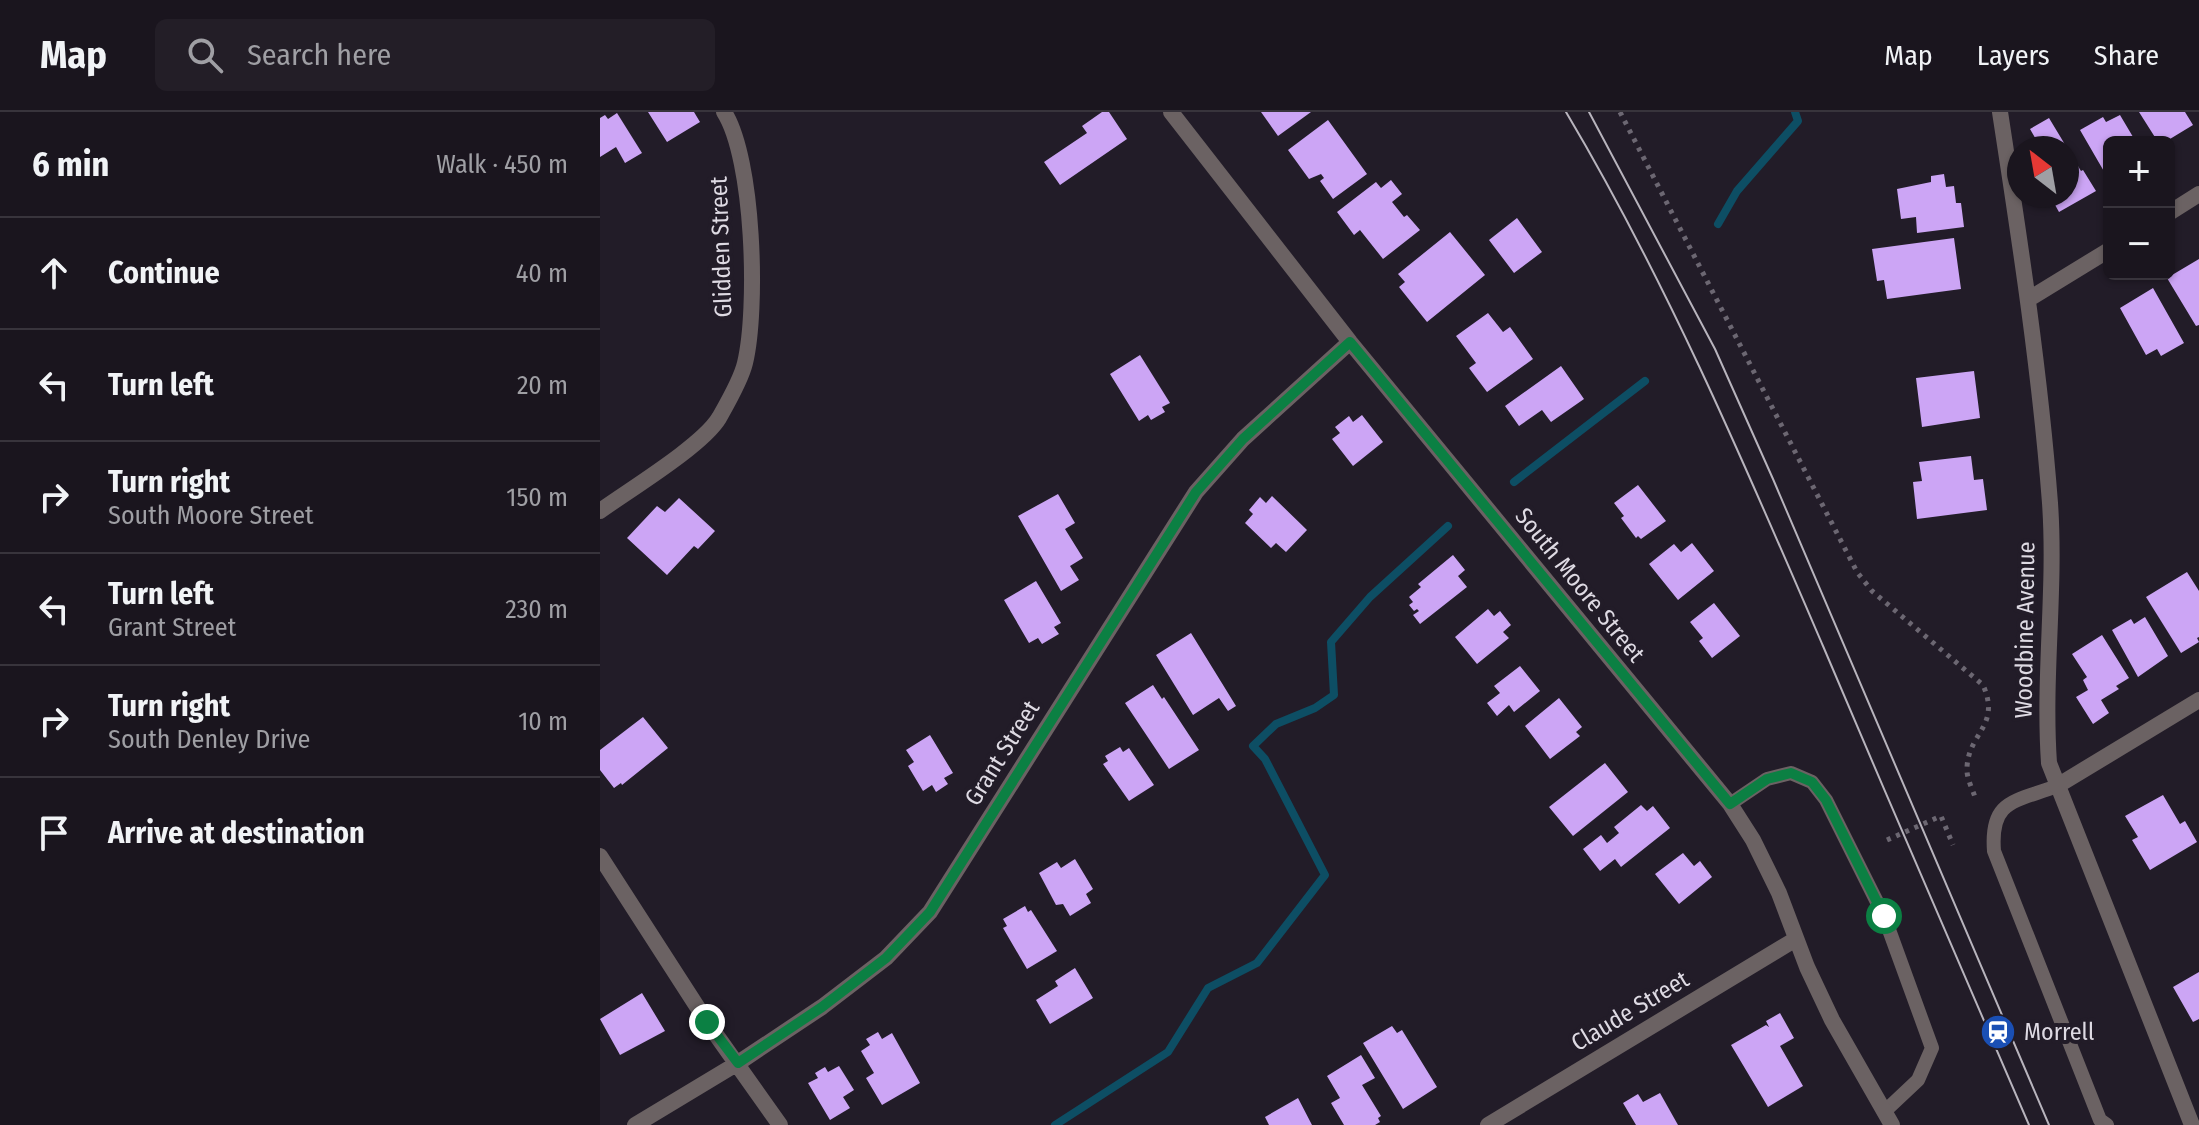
<!DOCTYPE html>
<html lang="en">
<head>
<meta charset="utf-8">
<style>
  :root { --surface:#1a151e; --page:#231e27; --text:#f1f3f6; --muted:#9f9fa4; --line:#38343c }
  body { margin:0; font-family:"Fira Sans Condensed",sans-serif; background:var(--page); color:var(--text) }
  .controls { position:absolute; right:24px; top:24px; display:grid; overflow:hidden; border-radius:12px; box-shadow:0 2px 6px #0004 }
  .controls button { width:72px; height:72px; display:grid; place-items:center; padding:0; border:0; border-bottom:2px solid var(--line); background:var(--surface); color:var(--text); font:40px sans-serif }
  .compass { position:absolute; left:1407px; top:24px; width:72px; height:72px; border-radius:50%; background:var(--surface); box-shadow:0 2px 6px #0004; rotate:329deg }
  .stop { position:absolute; width:24px; height:24px; margin:-18px; border:6px solid #0b8043; border-radius:50%; background:#fff }
  .stop.end { background:#0b8043; border-color:#fff; box-shadow:0 2px 8px #0008 }
  .list { margin:0; padding:0; list-style:none }
  h2 { display:flex; justify-content:space-between; align-items:center; height:104px; margin:0; padding:0 32px; font-size:34px }
  h2 small { font-size:26px; font-weight:400; color:var(--muted) }
  .list li { display:grid; grid-template-columns:52px 1fr auto; gap:24px; align-items:center; box-sizing:border-box; height:112px; padding:0 32px; border-top:2px solid var(--line) }
  .list b { display:block; font-size:30px; white-space:nowrap }
  .list p { margin:0; font-size:26px; white-space:nowrap; color:var(--muted) }
  .list em { font-size:26px; font-style:normal; color:var(--muted) }
  .icon { flex:none; width:44px; height:44px; fill:none; stroke:currentColor; stroke-width:2; stroke-linecap:round; stroke-linejoin:round }
  .map { position:relative; flex:none; width:1599px; height:1013px; overflow:hidden }
  header { display:flex; align-items:center; gap:48px; box-sizing:border-box; height:112px; padding:0 40px; background:var(--surface); border-bottom:2px solid var(--line) }
  header strong { font-size:38px }
  nav { display:flex; gap:44px; margin-inline-start:auto; font-size:28px }
  .search { width:560px; height:72px; background:var(--page); display:flex; align-items:center; gap:20px; box-sizing:border-box; padding:0 28px; border-radius:12px; color:var(--muted); font-size:30px }
  main { display:flex }
  aside { flex:1; background:var(--surface) }
  .map>svg:first-child { display:block }
  .lines { fill:none; stroke-linecap:round; stroke-linejoin:round }
  .stream { stroke:#0d4e64; stroke-width:8 }
  .building { fill:#cca5f5 }
  .path { stroke:#6c6772; stroke-width:5; stroke-dasharray:4 6; stroke-linecap:butt }
  .service { stroke:#6b6263; stroke-width:14 }
  .minor { stroke:#6b6263; stroke-width:16 }
  .tram { stroke:#b8b4bd; stroke-width:2 }
  .route { stroke:#0b8043; stroke-width:10 }
  .labels { text-anchor:middle; stroke-width:8; stroke-linejoin:round; paint-order:stroke }
  .street-label { font-size:24px; fill:#dedae3; stroke:#221c28 }
  .poi-label { font-size:24px; fill:#dedae3; stroke:#221c28; text-anchor:start }
</style>
</head>
<body>
<header>
<strong>Map</strong>
<div class="search"><svg class="icon" aria-label="search" viewBox="0 0 24 24"><circle cx="10" cy="10" r="6"/><path d="M15 15l6 6"/></svg>Search here</div>
<nav><a>Map</a><a>Layers</a><a>Share</a></nav>
</header>
<main>
<aside>
<h2>6 min<small>Walk · 450 m</small></h2>
<ul class="list">
<li><svg class="icon" aria-label="ahead" viewBox="0 0 24 24"><path d="M12 20V5M6 11l6-6 6 6"/></svg><div><b>Continue</b></div><em>40 m</em></li>
<li><svg class="icon" aria-label="left" viewBox="0 0 24 24"><path d="M17 20v-9H6M10 6l-5 5 5 5"/></svg><div><b>Turn left</b></div><em>20 m</em></li>
<li><svg class="icon" aria-label="right" viewBox="0 0 24 24"><path d="M7 20v-9h11M14 6l5 5-5 5"/></svg><div><b>Turn right</b><p>South Moore Street</p></div><em>150 m</em></li>
<li><svg class="icon" aria-label="left" viewBox="0 0 24 24"><path d="M17 20v-9H6M10 6l-5 5 5 5"/></svg><div><b>Turn left</b><p>Grant Street</p></div><em>230 m</em></li>
<li><svg class="icon" aria-label="right" viewBox="0 0 24 24"><path d="M7 20v-9h11M14 6l5 5-5 5"/></svg><div><b>Turn right</b><p>South Denley Drive</p></div><em>10 m</em></li>
<li><svg class="icon" aria-label="arrive" viewBox="0 0 24 24"><path d="M6 21V4h12l-3 4 3 4H6"/></svg><div><b>Arrive at destination</b></div></li>
</ul>
</aside>
<div class="map">
<svg width="1599" height="1013" viewBox="0 0 1599 1013">
  <rect width="100%" height="100%" fill="#221c28"/>
  <g class="lines">
    <path class="stream" d="M1118,112L1137,79L1198,9L1195,0
      M914,370L1045,269
      M455,1013L568,940L608,876L657,851L725,763L665,647L653,634L676,612L715,596L734,583L731,530L770,485L848,414"/>
  </g>
  <path class="building" d="M48,0H94L100,10L67,30Z
    M502,0H509L527,27L460,73L444,50L487,21L482,14Z
    M661,0H711L678,24Z
    M1539,0H1585L1593,13L1565,30H1558Z
    M17,1L42,41L25,51L16,35L0,45V6L5,3L8,7Z
    M1520,3L1536,30H1509V68L1480,18L1503,5L1506,10Z
    M1449,6L1481,59L1483,58L1496,79L1459,100L1450,84H1467V36H1441L1430,17Z
    M728,8L767,62L733,87L720,69L724,66L721,62L709,67L688,38Z
    M1344,62L1346,75L1354,74L1356,91H1361L1364,115L1317,121L1316,105L1301,107L1297,77L1331,70V64Z
    M791,68L802,82L792,90L804,105L807,103L820,118L783,147L760,118L754,123L737,100L776,70L781,76Z
    M917,106L942,140L914,161L889,128Z
    M850,120L885,163L827,210L799,175L805,170L798,162Z
    M1354,126L1361,177L1287,187L1284,168L1277,169L1272,137Z
    M1599,147V213L1596,214L1567,166Z
    M1553,176L1584,231L1561,244L1557,237L1546,243L1520,196Z
    M888,201L903,220L910,215L933,247L887,280L869,256L876,251L856,224Z
    M540,243L570,291L562,295L565,300L551,308L548,303L539,309L510,262Z
    M961,254L984,287L951,310L942,298L919,314L905,294Z
    M1374,259L1380,306L1322,315L1316,266Z
    M762,303L783,330L753,354L732,327L740,321L735,315L749,304L753,310Z
    M1371,344L1374,368L1383,367L1387,398L1317,407L1313,370L1322,369L1319,350Z
    M1038,373L1066,409L1041,427L1038,424L1036,426L1021,406L1024,404L1014,391Z
    M458,382L475,411L465,417L483,446L470,454L479,468L461,479L418,404Z
    M672,384L707,418L686,440L676,431L671,436L645,411L653,402L649,398L660,385L666,391Z
    M79,386L115,419L98,437L94,434L67,463L27,426L57,394L65,400Z
    M1092,431L1114,459L1078,488L1049,452L1074,432L1081,440Z
    M853,443L865,458L858,464L867,475L820,512L813,503L819,499L817,497L814,499L809,493L813,490L809,485L821,475L818,472Z
    M1587,460L1599,479V525L1597,526L1599,530L1581,541L1546,485Z
    M436,469L461,511L454,515L459,522L442,532L438,526L429,531L404,488Z
    M1114,491L1140,524L1112,546L1099,529L1103,526L1090,510Z
    M888,497L894,504L900,499L911,513L903,520L909,526L877,552L855,525Z
    M1545,505L1568,544L1538,565L1512,518L1531,507L1534,512Z
    M591,521L636,594L628,599L619,586L593,603L556,543Z
    M1502,523L1529,566L1516,574L1519,577L1501,588L1509,601L1493,612L1476,585L1488,578L1483,568L1487,565L1472,542Z
    M920,554L940,579L914,600L909,593L897,604L887,591L900,581L894,574Z
    M553,573L562,587L564,585L599,638L569,657L525,591Z
    M959,586L982,615L976,620L980,624L950,647L925,614Z
    M43,605L68,636L22,673L21,671L14,676L0,658V638Z
    M330,623L353,661L344,666L348,672L336,680L332,673L323,679L308,654L314,650L306,638Z
    M520,635L523,640L529,636L554,673L529,689L503,652L508,649L505,644Z
    M1005,651L1028,680L973,724L949,695Z
    M1563,683L1580,712L1585,709L1597,730L1550,758L1532,728L1538,725L1525,704Z
    M1041,693L1047,699L1053,694L1070,716L1021,755L1015,747L1000,759L983,737L1001,723L1007,731L1019,721L1014,715Z
    M1083,741L1094,754L1100,749L1112,765L1079,792L1055,762Z
    M475,747L493,777L486,782L491,791L470,804L463,792L456,793L439,761L457,750L461,756Z
    M425,794L428,800L431,798L457,839L427,857L403,816L407,814L403,807Z
    M475,856L493,886L450,912L436,888L458,874L455,869Z
    M1599,860V907L1593,910L1573,875Z
    M42,881L65,919L20,943L0,907Z
    M1180,901L1194,926L1180,934L1203,974L1168,995L1131,933L1166,913L1169,915L1166,909Z
    M792,914L797,921L802,918L837,975L803,997L763,931Z
    M278,920L282,927L292,921L320,971L282,993L266,966L274,961L261,939L270,933L266,927Z
    M761,943L775,966L762,973L781,1004L778,1006L780,1010L775,1013H744L731,991L740,986L727,964Z
    M239,954L254,978L243,985L250,996L230,1008L208,971L218,966L215,961L225,955L228,960Z
    M1060,981L1078,1013H1036L1023,991L1038,982L1043,990Z
    M698,986L712,1013H669L665,1005Z"/>
  <g class="lines">
    <path class="path" d="M1020,0L1257,460L1272,479L1383,573C1401,614 1369,620 1367,655C1366,665 1372,676 1375,685
      M1287,728L1341,704L1353,733"/>
    <path class="service" d="M1457,674C1415,690 1390,687 1394,739L1500,1008L1507,1013
      M1130,692L1167,667L1191,661L1212,670L1226,688L1284,804L1332,936L1318,968L1284,1000"/>
    <path class="minor" d="M571,0L750,230L1130,692L1153,728L1179,781L1207,855L1232,908L1292,1013
      M1400,0C1420,130 1440,260 1450,391C1456,477 1443,564 1449,651L1592,1013
      M1569,101L1599,82
      M1429,187L1509,138
      M0,399C29,378 102,334 119,306C128,290 141,268 145,251C158,197 154,47 124,0
      M1457,674L1599,588
      M0,744L107,910L180,1013
      M35,1013L138,951L222,895L286,846L330,800L596,380L643,327L750,230
      M888,1013L1196,827"/>
    <path class="tram" d="M966,0C1067,170 1145,353 1223,534C1291,694 1360,854 1429,1013
      M989,0L1115,237L1173,367L1449,1013"/>
  </g>
  <g class="lines">
    <path class="route" d="M107,910L138,951L222,895L286,846L330,800L596,380L643,327L750,230L1130,692L1167,667L1191,661L1212,670L1226,688L1284,804"/>
  </g>
  <defs>
    <g id="station-disc" transform="scale(1.8)"><circle r="9.5" fill="#1a4fb4" stroke="#221c28"/><path d="M-3-6H3Q5-6 5-4V2Q5 4 3 4L4.5 6H3L1.5 4h-3L-3 6H-4.5L-3 4Q-5 4-5 2V-4Q-5-6-3-6ZM-3.5-4v3h7v-3ZM-3.5 1v1.5H-2V1ZM2 1v1.5H3.5V1Z" fill="#fff"/></g>
  </defs>
  <g fill-rule="evenodd">
    <use href="#station-disc" x="1398" y="920"/>
  </g>
  <g class="labels">
    <g class="street-label">
      <text transform="translate(121 135) rotate(-92)" y="8">Glidden Street</text>
      <text transform="translate(980 473) rotate(51)" y="8">South Moore Street</text>
      <text transform="translate(1425 518) rotate(-89)" y="8">Woodbine Avenue</text>
      <text transform="translate(402 641) rotate(-58)" y="8">Grant Street</text>
      <text transform="translate(1030 899) rotate(-31)" y="8">Claude Street</text>
    </g>
    <g class="poi-label">
      <text x="1424" y="928">Morrell</text>
    </g>
  </g>
</svg>
<div class="controls">
<button>+</button>
<button>−</button>
</div>
<svg class="compass" viewBox="-18 -18 36 36"><path d="M0-13l5 13h-10z" fill="#e53935"/><path d="M0 13l5-13h-10z" fill="#9f9fa4"/></svg>
<div class="stop" style="left:1284px;top:804px"></div>
<div class="stop end" style="left:107px;top:910px"></div>
</div>
</main>
</body>
</html>
